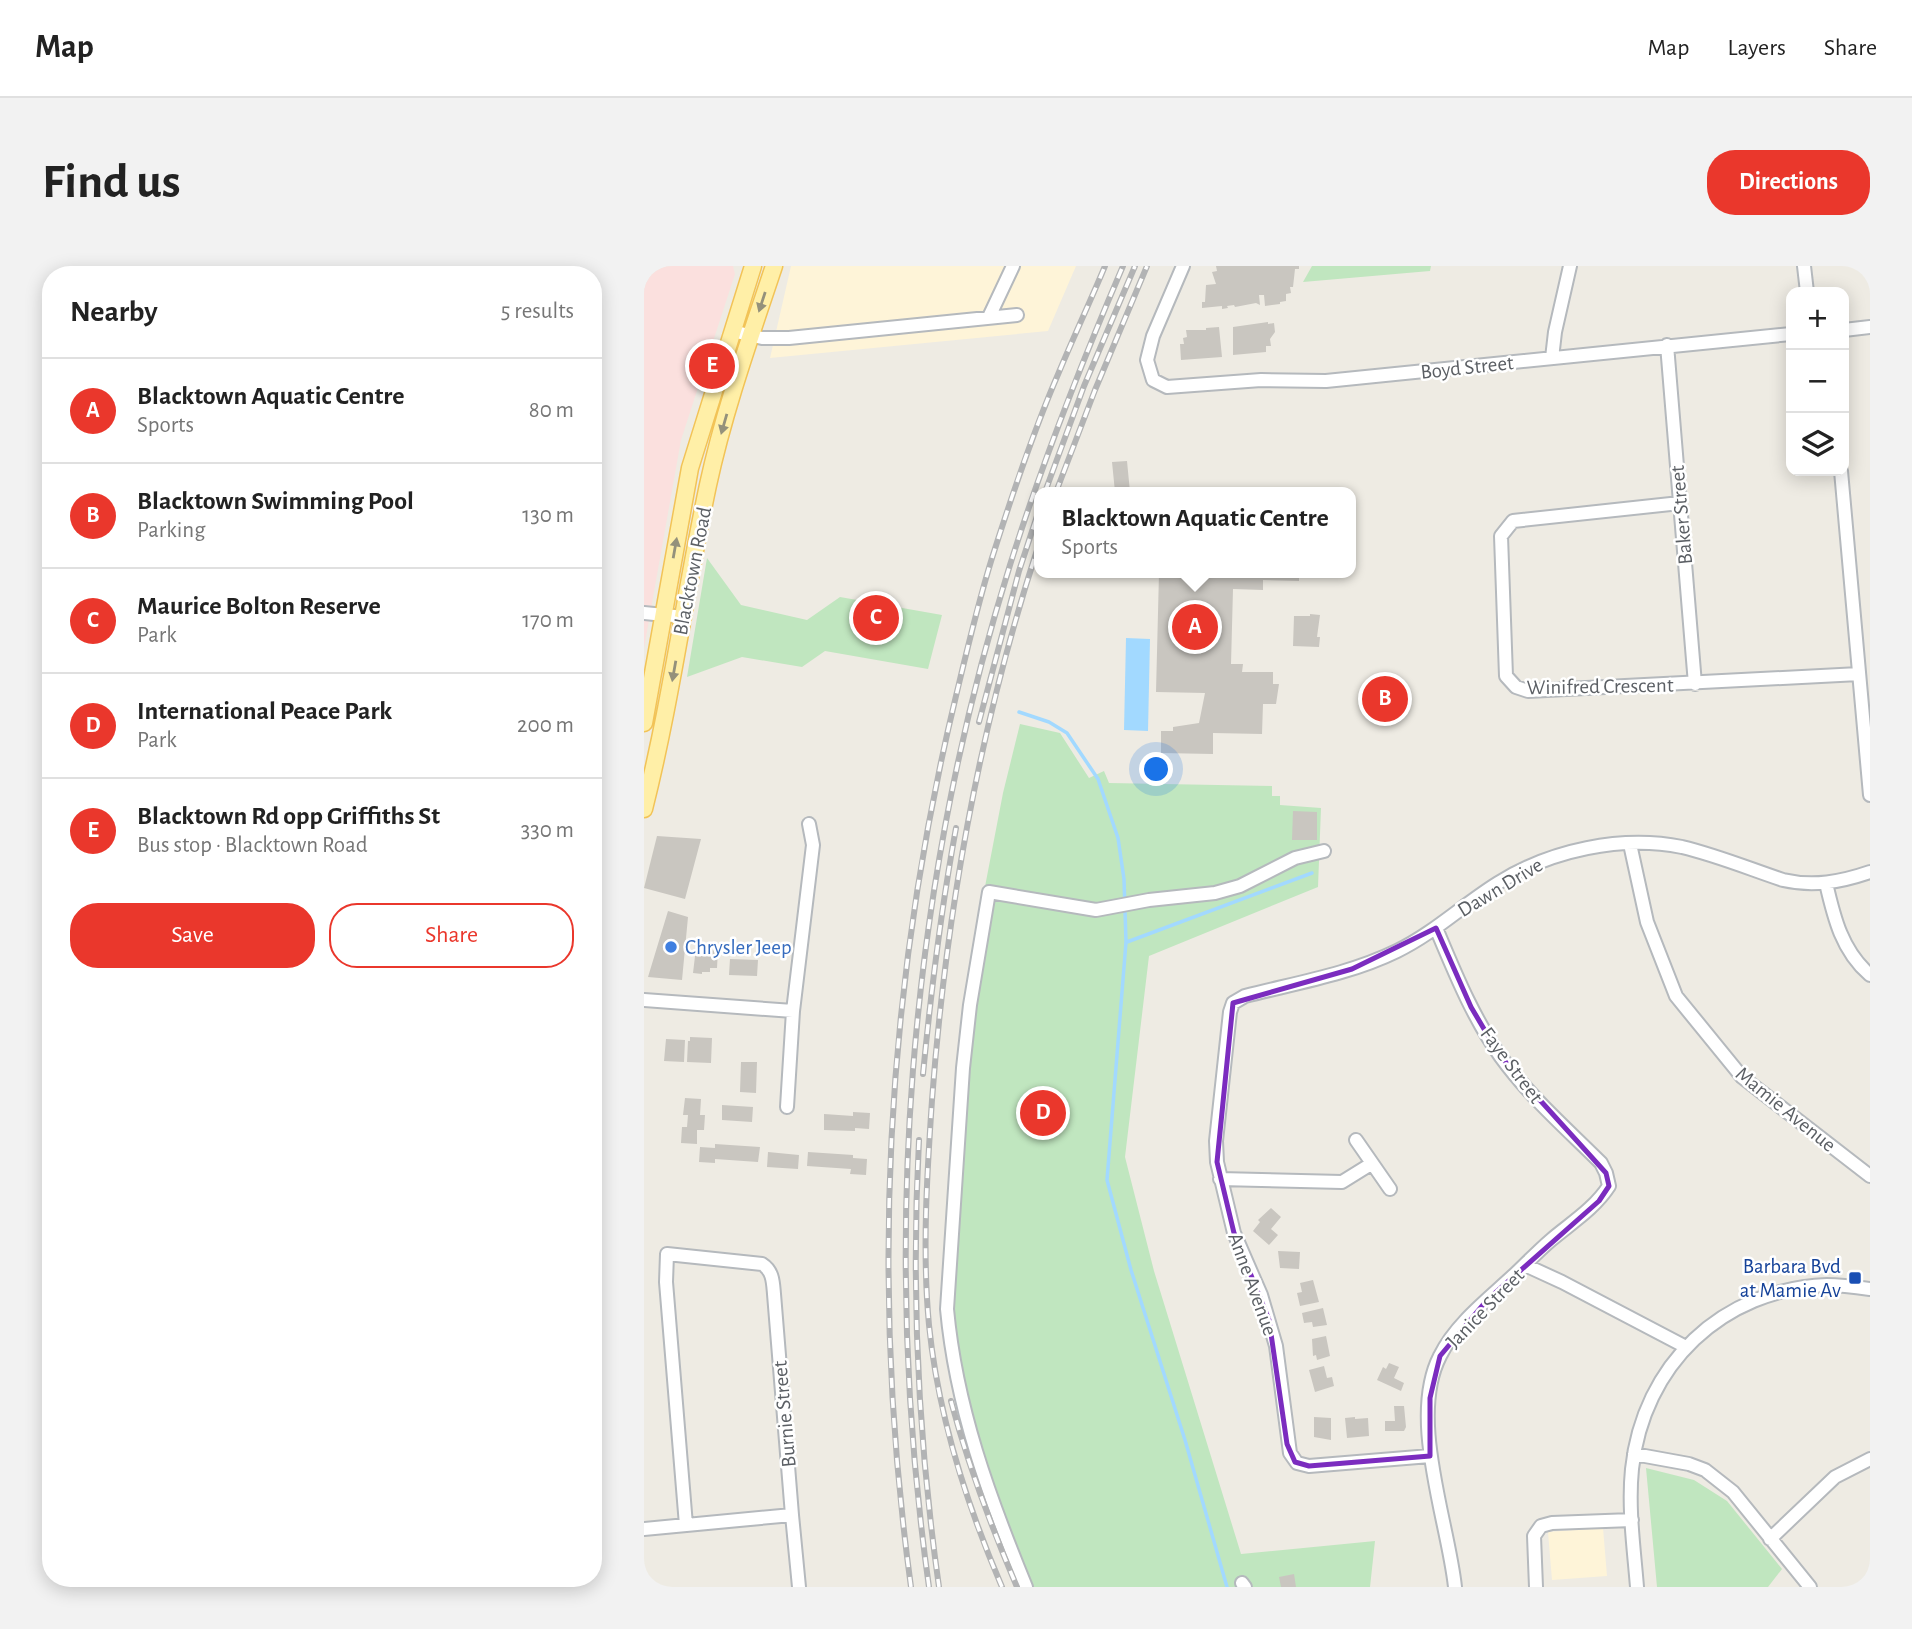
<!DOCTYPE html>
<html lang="en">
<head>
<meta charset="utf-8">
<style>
  :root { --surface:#fff; --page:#f2f2f2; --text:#222; --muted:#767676; --line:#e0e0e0; --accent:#ea372c }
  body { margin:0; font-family:"Alegreya Sans",sans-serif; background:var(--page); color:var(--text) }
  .controls { position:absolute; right:21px; top:21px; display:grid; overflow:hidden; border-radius:14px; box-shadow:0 4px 18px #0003 }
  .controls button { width:63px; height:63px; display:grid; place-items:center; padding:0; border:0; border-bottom:2px solid var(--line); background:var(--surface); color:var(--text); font:35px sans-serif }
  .you { position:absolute; left:513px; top:504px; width:24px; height:24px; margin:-18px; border:5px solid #fff; border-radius:50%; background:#1a73e8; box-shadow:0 0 0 10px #1a73e833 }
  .badge { display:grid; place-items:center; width:46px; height:46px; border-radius:50%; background:var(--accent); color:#fff; font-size:23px; font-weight:700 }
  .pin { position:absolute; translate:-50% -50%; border:4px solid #fff; box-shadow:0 2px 7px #0006 }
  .popup { position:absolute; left:390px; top:221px; width:322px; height:91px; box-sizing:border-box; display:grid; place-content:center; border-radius:14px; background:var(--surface); filter:drop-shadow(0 2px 5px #0005); font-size:23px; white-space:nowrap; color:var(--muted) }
  .popup b { font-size:26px; color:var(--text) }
  .popup::after { content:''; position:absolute; left:50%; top:100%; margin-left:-14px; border:14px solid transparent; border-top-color:var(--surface) }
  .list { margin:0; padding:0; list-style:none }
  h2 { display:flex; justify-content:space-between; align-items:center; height:91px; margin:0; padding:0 28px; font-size:30px }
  h2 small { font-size:23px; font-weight:400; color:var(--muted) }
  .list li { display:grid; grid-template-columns:46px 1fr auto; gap:21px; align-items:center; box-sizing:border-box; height:105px; padding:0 28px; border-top:2px solid var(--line) }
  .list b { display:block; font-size:26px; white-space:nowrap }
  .list p { margin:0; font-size:23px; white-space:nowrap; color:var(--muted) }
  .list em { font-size:23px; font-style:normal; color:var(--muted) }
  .actions { display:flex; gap:14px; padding:21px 28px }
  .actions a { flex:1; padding:16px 0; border:2px solid var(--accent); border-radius:28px; text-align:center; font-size:24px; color:var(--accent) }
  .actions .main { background:var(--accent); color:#fff }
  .icon { flex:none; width:38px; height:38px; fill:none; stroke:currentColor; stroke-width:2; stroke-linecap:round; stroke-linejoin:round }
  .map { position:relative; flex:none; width:1226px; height:1321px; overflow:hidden; border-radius:28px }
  header { display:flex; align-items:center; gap:42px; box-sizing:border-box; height:98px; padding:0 35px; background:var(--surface); border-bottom:2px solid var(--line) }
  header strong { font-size:33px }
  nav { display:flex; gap:38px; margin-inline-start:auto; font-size:24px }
  .intro { display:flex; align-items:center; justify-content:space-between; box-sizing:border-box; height:168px; padding:0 42px }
  h1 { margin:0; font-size:49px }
  .button { padding:18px 32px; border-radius:28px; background:var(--accent); color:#fff; font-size:24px; font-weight:700 }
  main { display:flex; gap:42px; padding:0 42px }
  aside { flex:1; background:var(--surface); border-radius:28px; box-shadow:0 4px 18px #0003 }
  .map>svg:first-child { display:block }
  .commercial { fill:#fef4d8 }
  .medical { fill:#fbe0de }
  .green { fill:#c0e6bf }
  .water { fill:#a2d9ff }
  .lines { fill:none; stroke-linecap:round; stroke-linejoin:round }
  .stream { stroke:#a2d9ff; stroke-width:3.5 }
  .building { fill:#c9c6c0 }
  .minor-casing { stroke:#b5b9bd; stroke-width:16 }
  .major-casing { stroke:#f2c357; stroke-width:19 }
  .minor { stroke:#fff; stroke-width:12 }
  .major { stroke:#ffefa7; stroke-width:16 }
  .rail-casing { stroke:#b2b3b4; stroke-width:6 }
  .rail { stroke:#fff; stroke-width:3.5; stroke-dasharray:10; stroke-linecap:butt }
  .oneway { fill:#94917b }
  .marked { fill:none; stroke:#7b2cbf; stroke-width:5; stroke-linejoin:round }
  .shop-dot { fill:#3f7fe0; stroke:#fff; stroke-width:2.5 }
  .transit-dot { fill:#1a4fb4; stroke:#fff; stroke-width:2.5 }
  .labels { text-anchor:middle; stroke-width:5; stroke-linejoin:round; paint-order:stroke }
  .street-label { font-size:21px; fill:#5b5f64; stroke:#fff }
  .shop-label { font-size:21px; fill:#366cbe; stroke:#fff; text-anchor:start }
  .transit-label { font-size:21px; fill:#164399; stroke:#fff; text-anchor:end }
</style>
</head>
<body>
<header>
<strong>Map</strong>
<nav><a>Map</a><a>Layers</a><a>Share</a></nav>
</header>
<div class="intro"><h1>Find us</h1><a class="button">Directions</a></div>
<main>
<aside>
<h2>Nearby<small>5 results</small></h2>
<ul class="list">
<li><span class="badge">A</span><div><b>Blacktown Aquatic Centre</b><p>Sports</p></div><em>80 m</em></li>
<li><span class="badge">B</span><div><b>Blacktown Swimming Pool</b><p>Parking</p></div><em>130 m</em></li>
<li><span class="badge">C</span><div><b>Maurice Bolton Reserve</b><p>Park</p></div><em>170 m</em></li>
<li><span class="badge">D</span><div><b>International Peace Park</b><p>Park</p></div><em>200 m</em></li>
<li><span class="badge">E</span><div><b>Blacktown Rd opp Griffiths St</b><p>Bus stop · Blacktown Road</p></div><em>330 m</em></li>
</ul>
<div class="actions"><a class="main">Save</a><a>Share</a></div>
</aside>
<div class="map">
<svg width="1226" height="1321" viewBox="0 0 1226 1321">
  <rect width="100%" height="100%" fill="#eeebe3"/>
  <path class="commercial" d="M147,0H432L404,65L126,92Z
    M959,1262L963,1310L908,1314L904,1266Z"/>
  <path class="medical" d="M0,0H89L91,8L37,174L0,382Z"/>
  <path class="green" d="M668,0H787L786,5L659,16Z
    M63,292L97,339L163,354L196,331L298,349L284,403L181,385L158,401L98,391L43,411Z
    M376,458L416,467L445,512L460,505L465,517L628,520V530H636V539L677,542L674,621L505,690L481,891L510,1005L597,1288L731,1275L726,1321H381L304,1077L324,709L359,527Z
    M1002,1202L1050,1214L1083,1235L1138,1303L1124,1321H1013Z"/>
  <path class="water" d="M482,372L506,373L504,465L480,464Z"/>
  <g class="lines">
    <path class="stream" d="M375,446L405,456L423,467L454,513L474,572L480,613L482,676L463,914L487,1004L541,1174L583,1321
      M483,676L668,607"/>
  </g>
  <path class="building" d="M572,0H655V3H651L649,21H646L647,27L642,28V35L636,36V38L621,40L620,29H615L616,39L612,37L591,41L590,39L583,40L584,42L578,43V40L558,42V36H561L562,19L572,18L568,6L573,5Z
    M624,56V58L630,57L631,66L626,73L627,80H622V86L589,89V61Z
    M575,61L578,91L537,94L536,78H540L539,72L543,71L542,64H562V62Z
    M483,195L486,226H471L468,196Z
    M515,307L582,309V307H663V310H655V315L619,314V324L589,323L587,398H599L598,406H629V418H635L632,438H619L618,468L569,467V488L517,487V465H529V461L555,457L561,427L512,426Z
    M666,348L676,349L673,371H676L675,381L649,380L650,350H666Z
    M649,545L673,546V574H648Z
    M13,570L57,573L41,633L0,622Z
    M24,645L44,651L38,714L4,711Z
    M52,682L74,684L73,702H66V706H58V708L49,707Z
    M86,693L114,694L113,710L85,709Z
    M46,771L68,772L67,797L43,796L44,775H46Z
    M22,773L41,774L40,796L20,795Z
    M97,796H113L112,827L96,826Z
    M41,832L57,833L56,849H61L60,864H53V878L37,877L38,861H43L44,849H39Z
    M78,839L109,841L108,856L78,854Z
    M209,846L226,847L225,863L211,862V865L180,864V848L209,850Z
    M71,878L116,881L114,896L71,893V897L55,896L56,881L71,882Z
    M124,886L155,889L154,903L123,901Z
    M164,886L209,889V892L223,893L222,909L206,908L207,903L163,900Z
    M627,942L637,951L627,963L634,969L625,979L609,965L616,956L614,954Z
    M634,985L656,986L655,1003L636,1002Z
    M669,1014L675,1036L656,1040L653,1027L658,1026L656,1017Z
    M679,1042L683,1059L669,1061L668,1056L660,1057L658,1047Z
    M682,1070L686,1090L673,1094L672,1089L669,1090L668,1073Z
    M745,1097L755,1101L750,1112L760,1117L757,1125L733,1114L739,1101L742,1103Z
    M680,1100L683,1112L688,1111L690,1120L671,1126L665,1104Z
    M750,1140H760L762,1161L760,1165H741V1155H751Z
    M670,1151L687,1152V1174L670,1171Z
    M711,1151V1153L724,1152L725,1170L703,1172L701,1152Z
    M650,1308L652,1321H637L635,1311Z"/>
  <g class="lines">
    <g class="minor-casing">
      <path id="minor" d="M539,0L509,70L503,94L509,114L523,121L617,114L682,115L1147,68
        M1160,0L1163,26
        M345,51L369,0
        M1200,64L1226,61
        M88,65L118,72H145L373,49
        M1023,79L1051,418
        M908,92L911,66L926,0
        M1197,205L1226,529
        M1036,237L869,255L857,270L862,410L872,421L884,425L1215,408
        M0,347L40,351
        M986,578L1003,656L1032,730L1098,811L1226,910
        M1182,617C1190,652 1198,685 1226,709
        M792,662C811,707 829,752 857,791C886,831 923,863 957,897L962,907L965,920C950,943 927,957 907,974C893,986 881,999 868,1011C843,1034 811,1059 796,1090C764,1152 804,1255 811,1321
        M0,734L149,745
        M143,841L149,745L169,579L165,558
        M712,874L746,923
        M576,913L698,916L727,898
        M881,999L918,1016L1042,1081
        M990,1188L1045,1198L1061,1204L1089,1226L1166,1321
        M786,1190L665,1200L653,1197L646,1187L632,1080L617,1029L590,967L573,896L572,875L586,746L589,737L601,730C652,717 706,708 753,685C790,667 820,638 854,617C907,584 977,569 1038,581C1072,589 1106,603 1139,614C1169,621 1197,616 1226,606
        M148,1249L155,1321
        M0,1263L148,1249L130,1028C129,1016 129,1005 118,998L23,988L22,1016L42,1259
        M1126,1273L1191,1211L1226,1193
        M598,1317L601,1321
        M382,1321C345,1231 312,1141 303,1043L319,802L326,739L345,626L452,644L505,634L571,627L596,620L651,592L680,585
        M892,1321L890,1270L897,1260L908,1257L988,1254
        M993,1321C990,1283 984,1242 988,1203C999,1099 1078,1023 1183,1019C1198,1019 1212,1021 1226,1023"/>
    </g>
    <g class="major-casing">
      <path id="major" d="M0,457L46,202L109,0
        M0,543C27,436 41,327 64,219C80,145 106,72 130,0"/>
    </g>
    <use href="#minor" class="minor"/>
    <use href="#major" class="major"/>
    <g class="rail-casing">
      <path id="rail" d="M401,226L440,120L491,0
        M412,226L451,124L503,0
        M335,456L375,305L395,244
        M279,808C287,725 297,644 312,562
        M275,874C267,1023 274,1173 295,1321
        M307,1135C324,1199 347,1260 373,1321
        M267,1321C226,1021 241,724 312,430C323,384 334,337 348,292C368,229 389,166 415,106C430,70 446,36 461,0
        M285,1321C237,980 263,628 366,299C398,197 437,98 479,0
        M358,1321C322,1237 294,1150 285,1059C278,985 283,908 288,834C302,646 336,458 395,278"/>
    </g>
    <use href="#rail" class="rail"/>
  </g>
  <defs><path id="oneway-solid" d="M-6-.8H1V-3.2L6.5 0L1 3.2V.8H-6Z" transform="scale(1.75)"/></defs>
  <g class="oneway">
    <use href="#oneway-solid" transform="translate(118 36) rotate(108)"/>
    <use href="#oneway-solid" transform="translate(80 158) rotate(106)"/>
    <use href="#oneway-solid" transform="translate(31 282) rotate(-80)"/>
    <use href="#oneway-solid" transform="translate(30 405) rotate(100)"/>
  </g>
  <path class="marked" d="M792,662L827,741L856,790L962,907L965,920L955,935L843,1034L796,1090L786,1132V1190L665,1200L651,1196L643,1178L625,1054L590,967L573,896L589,737L708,703Z"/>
  <circle class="shop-dot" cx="27" cy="681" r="7"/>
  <rect class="transit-dot" x="1204" y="1005" width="14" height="14" rx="3.5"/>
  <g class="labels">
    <g class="street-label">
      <text transform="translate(823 101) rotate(-6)" y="7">Boyd Street</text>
      <text transform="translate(1037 249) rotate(-95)" y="7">Baker Street</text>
      <text transform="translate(48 305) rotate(-79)" y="7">Blacktown Road</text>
      <text transform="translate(956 420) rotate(-1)" y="7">Winifred Crescent</text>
      <text transform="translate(856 621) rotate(-31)" y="7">Dawn Drive</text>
      <text transform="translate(868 799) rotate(53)" y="7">Faye Street</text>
      <text transform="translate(1142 843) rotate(39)" y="7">Mamie Avenue</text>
      <text transform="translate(609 1018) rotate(70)" y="7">Anne Avenue</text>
      <text transform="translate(841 1042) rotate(-46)" y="7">Janice Street</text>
      <text transform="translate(140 1148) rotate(-95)" y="7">Burnie Street</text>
    </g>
    <g class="shop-label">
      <text x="41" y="688">Chrysler Jeep</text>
    </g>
    <g class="transit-label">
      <text x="1197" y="1007">Barbara Bvd<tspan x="1197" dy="24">at Mamie Av</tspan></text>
    </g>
  </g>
</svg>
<div class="controls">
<button>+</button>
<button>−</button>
<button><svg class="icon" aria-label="layers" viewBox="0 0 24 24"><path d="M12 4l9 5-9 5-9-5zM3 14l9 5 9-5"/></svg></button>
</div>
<div class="you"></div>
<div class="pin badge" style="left:551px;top:361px">A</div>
<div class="popup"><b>Blacktown Aquatic Centre</b>Sports</div>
<div class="pin badge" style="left:741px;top:433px">B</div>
<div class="pin badge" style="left:232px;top:352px">C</div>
<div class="pin badge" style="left:399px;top:847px">D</div>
<div class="pin badge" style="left:68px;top:100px">E</div>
</div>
</main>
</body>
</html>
